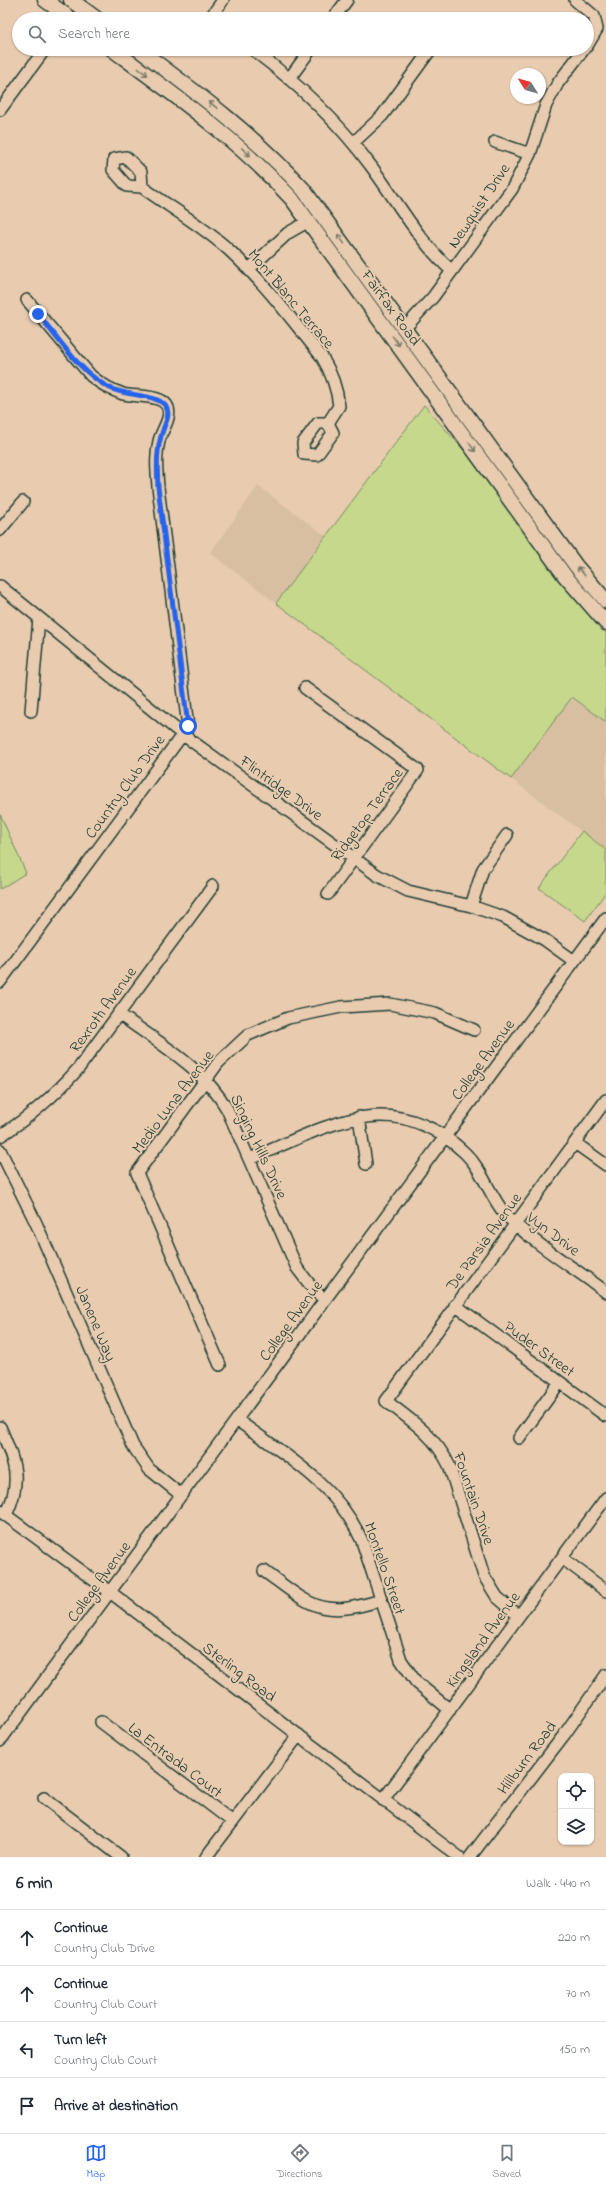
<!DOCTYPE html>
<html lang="en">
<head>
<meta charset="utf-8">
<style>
  :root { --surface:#fff; --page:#f2f2f3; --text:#1f2937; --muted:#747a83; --line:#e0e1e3; --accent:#2563eb }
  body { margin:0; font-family:"Indie Flower",sans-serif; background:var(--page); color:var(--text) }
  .controls { position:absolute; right:12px; bottom:12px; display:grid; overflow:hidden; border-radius:8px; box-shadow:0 1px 3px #0004 }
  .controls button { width:36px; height:36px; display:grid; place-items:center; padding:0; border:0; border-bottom:1px solid var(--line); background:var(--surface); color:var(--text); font:20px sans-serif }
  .compass { position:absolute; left:510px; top:68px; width:36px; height:36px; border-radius:50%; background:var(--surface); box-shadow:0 1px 3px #0004; rotate:307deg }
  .stop { position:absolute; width:12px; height:12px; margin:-9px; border:3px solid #2563eb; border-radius:50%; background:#fff }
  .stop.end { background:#2563eb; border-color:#fff; box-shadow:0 1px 4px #0008 }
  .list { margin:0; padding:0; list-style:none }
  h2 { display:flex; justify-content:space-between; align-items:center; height:52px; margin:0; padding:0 16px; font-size:17px }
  h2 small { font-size:13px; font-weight:400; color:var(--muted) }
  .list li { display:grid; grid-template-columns:26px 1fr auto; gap:12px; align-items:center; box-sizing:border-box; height:56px; padding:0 16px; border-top:1px solid var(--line) }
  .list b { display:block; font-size:15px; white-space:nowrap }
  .list p { margin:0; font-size:13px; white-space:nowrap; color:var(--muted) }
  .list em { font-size:13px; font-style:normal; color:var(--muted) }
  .icon { flex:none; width:22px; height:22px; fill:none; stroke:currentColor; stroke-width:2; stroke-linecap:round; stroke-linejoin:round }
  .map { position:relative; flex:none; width:606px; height:1857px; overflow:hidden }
  .search { position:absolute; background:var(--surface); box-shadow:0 1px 3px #0004; left:12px; right:12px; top:12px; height:44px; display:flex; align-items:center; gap:10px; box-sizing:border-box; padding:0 14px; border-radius:22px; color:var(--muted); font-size:15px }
  .sheet { height:276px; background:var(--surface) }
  nav { display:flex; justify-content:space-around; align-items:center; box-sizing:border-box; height:56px; border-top:1px solid var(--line); background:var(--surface); font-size:11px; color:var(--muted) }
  nav a { display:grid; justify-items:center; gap:2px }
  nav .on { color:var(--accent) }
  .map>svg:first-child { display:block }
  .built { fill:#d9bfa1 }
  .green { fill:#c6d88c; stroke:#728a60 }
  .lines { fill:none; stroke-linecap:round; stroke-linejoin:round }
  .minor-casing { stroke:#1f3d34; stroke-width:14 }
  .major-casing { stroke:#1f3d34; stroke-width:17 }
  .minor { stroke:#e9ccb0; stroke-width:11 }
  .major { stroke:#e9ccb0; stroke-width:14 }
  .oneway { stroke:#7a7d6c }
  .route { stroke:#2563eb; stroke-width:5 }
  .labels { text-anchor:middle; stroke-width:4; stroke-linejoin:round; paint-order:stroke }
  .street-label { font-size:16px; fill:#1f3d34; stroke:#e9ccb0 }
</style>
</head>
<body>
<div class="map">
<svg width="606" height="1857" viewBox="0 0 606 1857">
  <rect width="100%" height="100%" fill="#e9ccb0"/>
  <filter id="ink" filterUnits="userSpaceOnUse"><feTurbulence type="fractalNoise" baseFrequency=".025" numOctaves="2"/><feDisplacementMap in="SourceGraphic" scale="8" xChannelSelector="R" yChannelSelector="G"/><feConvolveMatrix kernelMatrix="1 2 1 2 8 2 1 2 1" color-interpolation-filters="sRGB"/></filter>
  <g filter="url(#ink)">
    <path class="built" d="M258,486L326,536L276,603L210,553Z
      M572,697L606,722V850L511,779Z"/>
    <path class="green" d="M424,405L481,470L606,628V722L572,697L511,779L276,603Z
      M0,814L26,873L0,889Z
      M582,831L606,850V892L585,921L539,888Z"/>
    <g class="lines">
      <g class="minor-casing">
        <path id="minor" d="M575,0L594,16L597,29L587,46
          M211,19L210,18L223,0
          M333,19L347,0
          M252,49C296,82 338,121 371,166C397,201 419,242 452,271
          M289,79L311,49
          M0,110L45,49
          M495,142L530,154
          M353,143L382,116L431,49
          M142,187L127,186L113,170L114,159L126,157L141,172L142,187C171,208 203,226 229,250C264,282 292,320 322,357C331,372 337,388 339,406L328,423
          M249,269L288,233L309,221
          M405,328L433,297L512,189L530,154L546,105L558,83L584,49
          M318,423H328L333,433L317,455L304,454L303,443Z
          M0,530L23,502
          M0,586L182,734L377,875L408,891L471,906L503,917L545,940L574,961
          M305,688L418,770L328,894
          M31,711L39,618
          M471,906L483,869L507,835
          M0,982L188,727L158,487C157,472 155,457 159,441C161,433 166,426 168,418C174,392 138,398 123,394C111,390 101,384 91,376L27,300
          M119,1014C157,1042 203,1067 227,1109L297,1268L314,1290L325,1300
          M359,1117L366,1164
          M0,1136C30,1117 55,1095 78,1069L213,886
          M575,1143L606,1165
          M0,1150L36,1223L133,1446L149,1469L181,1495
          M250,1159C326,1127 391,1084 465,1153C483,1170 489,1195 505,1214C534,1244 573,1267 606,1292
          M455,1305L606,1416
          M220,1365L137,1173L218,1063L248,1035L288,1018L341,1007L390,1004L435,1013L474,1030
          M237,1420C285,1455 337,1484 362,1541L401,1660L416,1682L450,1710
          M0,1427C14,1460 23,1481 6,1515
          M519,1438L560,1382
          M0,1511L110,1592L459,1857
          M562,1558L606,1591
          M264,1571C312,1606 320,1619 381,1600
          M519,1616L497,1597L484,1576L449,1465C435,1436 411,1420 386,1401L606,1100
          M101,1722L233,1822
          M0,1741L606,918
          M44,1798L121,1857
          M383,1800L606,1498
          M206,1857L299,1735
          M470,1857L564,1735L606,1675"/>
      </g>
      <g class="major-casing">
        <path id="major" d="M45,0L71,19
          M71,0L97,19
          M112,49C176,96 238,140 292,199L565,576L606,623
          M138,49C197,93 253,134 303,189L576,566L606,601"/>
      </g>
      <use href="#minor" class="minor"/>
      <use href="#major" class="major"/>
    </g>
    <defs><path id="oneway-shaft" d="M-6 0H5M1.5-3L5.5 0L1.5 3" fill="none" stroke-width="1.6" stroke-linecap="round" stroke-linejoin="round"/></defs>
    <g class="oneway">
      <use href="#oneway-shaft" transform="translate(143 72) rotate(36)"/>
      <use href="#oneway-shaft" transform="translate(213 105) rotate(-143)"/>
      <use href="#oneway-shaft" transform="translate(246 152) rotate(43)"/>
      <use href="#oneway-shaft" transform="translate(341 239) rotate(-126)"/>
      <use href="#oneway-shaft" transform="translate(396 341) rotate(54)"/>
      <use href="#oneway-shaft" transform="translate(472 447) rotate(54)"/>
      <use href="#oneway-shaft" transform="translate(581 571) rotate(-130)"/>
    </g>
  </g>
  <g class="lines" filter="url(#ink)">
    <path class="route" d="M38,314C59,339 80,373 110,388C126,397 162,393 167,409C170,417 165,423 163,430C156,449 157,467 158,487L188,726"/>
  </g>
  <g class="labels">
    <g class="street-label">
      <text transform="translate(478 205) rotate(-56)" y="6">Newquist Drive</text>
      <text transform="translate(292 298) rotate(50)" y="6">Mont Blanc Terrace</text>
      <text transform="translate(392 307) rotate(54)" y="6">Fairfax Road</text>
      <text transform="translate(124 786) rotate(-54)" y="6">Country Club Drive</text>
      <text transform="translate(282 787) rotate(36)" y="6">Flintridge Drive</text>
      <text transform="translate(366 814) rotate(-54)" y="6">Ridgetop Terrace</text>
      <text transform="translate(102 1009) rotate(-54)" y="6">Rexroth Avenue</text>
      <text transform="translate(482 1059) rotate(-54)" y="6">College Avenue</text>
      <text transform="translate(172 1101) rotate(-53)" y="6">Medio Luna Avenue</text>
      <text transform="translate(260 1146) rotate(65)" y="6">Singing Hills Drive</text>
      <text transform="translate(554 1233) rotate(37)" y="6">Vyn Drive</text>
      <text transform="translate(483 1241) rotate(-54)" y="6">De Parsia Avenue</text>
      <text transform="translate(290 1320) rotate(-54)" y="6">College Avenue</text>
      <text transform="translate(97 1323) rotate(67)" y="6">Janene Way</text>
      <text transform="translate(540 1348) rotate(36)" y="6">Puder Street</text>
      <text transform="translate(475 1498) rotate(71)" y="6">Fountain Drive</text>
      <text transform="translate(386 1568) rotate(71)" y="6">Montello Street</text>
      <text transform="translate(98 1581) rotate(-54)" y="6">College Avenue</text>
      <text transform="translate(482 1639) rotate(-54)" y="6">Kingsland Avenue</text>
      <text transform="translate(240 1671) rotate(37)" y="6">Sterling Road</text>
      <text transform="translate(526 1757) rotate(-53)" y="6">Hillburn Road</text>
      <text transform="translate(176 1759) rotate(37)" y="6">La Entrada Court</text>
    </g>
  </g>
</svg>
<div class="controls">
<button><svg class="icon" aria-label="locate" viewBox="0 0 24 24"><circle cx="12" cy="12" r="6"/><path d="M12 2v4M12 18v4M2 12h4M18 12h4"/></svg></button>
<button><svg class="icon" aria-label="layers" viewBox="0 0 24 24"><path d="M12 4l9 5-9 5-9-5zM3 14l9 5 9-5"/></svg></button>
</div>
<svg class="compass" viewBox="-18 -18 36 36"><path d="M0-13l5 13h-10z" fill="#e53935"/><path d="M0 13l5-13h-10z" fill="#747a83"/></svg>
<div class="stop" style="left:188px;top:726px"></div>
<div class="stop end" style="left:38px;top:314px"></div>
<div class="search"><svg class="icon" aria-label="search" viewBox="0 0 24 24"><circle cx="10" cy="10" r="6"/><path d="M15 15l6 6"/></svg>Search here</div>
</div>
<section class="sheet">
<h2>6 min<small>Walk · 440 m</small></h2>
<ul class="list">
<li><svg class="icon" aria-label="ahead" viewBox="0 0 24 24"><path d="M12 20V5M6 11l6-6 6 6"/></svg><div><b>Continue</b><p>Country Club Drive</p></div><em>220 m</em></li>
<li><svg class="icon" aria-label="ahead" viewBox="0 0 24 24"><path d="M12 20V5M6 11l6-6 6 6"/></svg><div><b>Continue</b><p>Country Club Court</p></div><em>70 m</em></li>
<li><svg class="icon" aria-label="left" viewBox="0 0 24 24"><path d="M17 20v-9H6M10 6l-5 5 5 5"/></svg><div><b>Turn left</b><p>Country Club Court</p></div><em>150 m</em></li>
<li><svg class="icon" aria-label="arrive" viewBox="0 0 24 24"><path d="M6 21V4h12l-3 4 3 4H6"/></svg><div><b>Arrive at destination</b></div></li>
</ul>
</section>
<nav>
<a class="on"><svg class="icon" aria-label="map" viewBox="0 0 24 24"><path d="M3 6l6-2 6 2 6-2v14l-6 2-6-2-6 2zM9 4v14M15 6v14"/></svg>Map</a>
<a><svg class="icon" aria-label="directions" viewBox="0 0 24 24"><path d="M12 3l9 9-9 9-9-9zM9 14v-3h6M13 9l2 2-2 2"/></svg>Directions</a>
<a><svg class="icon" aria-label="saved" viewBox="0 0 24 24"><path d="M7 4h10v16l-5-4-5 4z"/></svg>Saved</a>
</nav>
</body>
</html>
